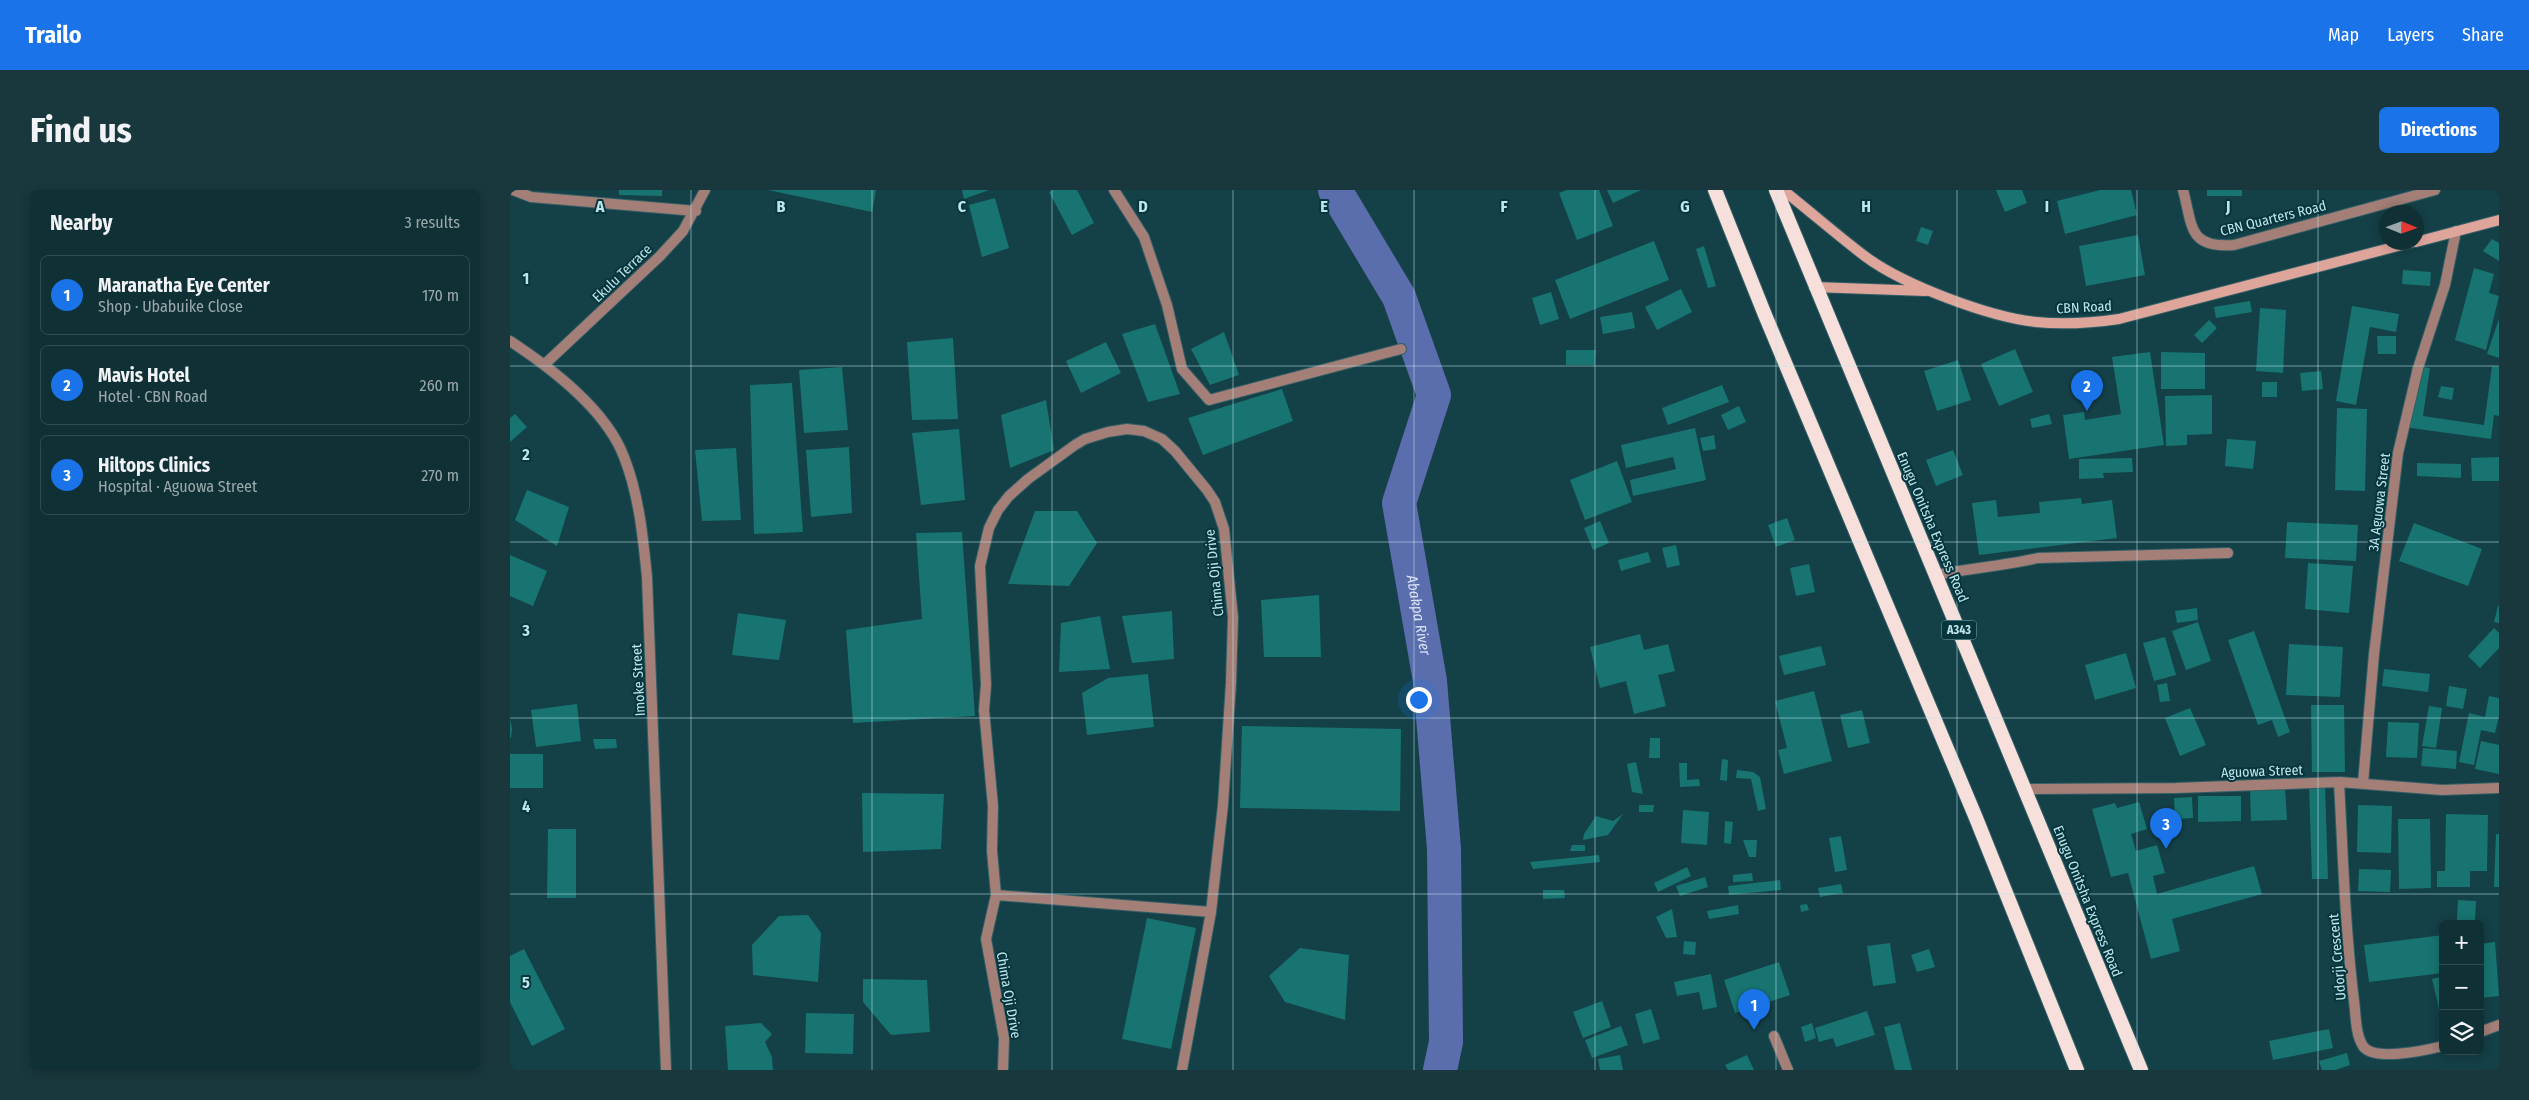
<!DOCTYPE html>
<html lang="en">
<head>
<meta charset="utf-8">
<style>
  :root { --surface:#0f3035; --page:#18383d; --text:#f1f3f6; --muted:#9ba9ad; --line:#2f4b50; --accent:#1a73e8 }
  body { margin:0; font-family:"Fira Sans Condensed",sans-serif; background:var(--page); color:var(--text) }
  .controls { position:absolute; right:15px; bottom:15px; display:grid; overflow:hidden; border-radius:8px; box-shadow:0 2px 12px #0003 }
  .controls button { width:45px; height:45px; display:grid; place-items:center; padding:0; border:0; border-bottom:1px solid var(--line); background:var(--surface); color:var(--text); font:25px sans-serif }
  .compass { position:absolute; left:1869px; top:15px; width:45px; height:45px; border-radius:50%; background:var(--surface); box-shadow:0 2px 12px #0003; rotate:91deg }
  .you { position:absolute; left:908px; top:509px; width:18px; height:18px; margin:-12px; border:4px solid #fff; border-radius:50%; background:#1a73e8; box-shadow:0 0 0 8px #1a73e833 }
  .badge { display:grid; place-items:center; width:32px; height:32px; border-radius:50%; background:var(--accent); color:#fff; font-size:16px; font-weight:700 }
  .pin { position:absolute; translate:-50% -41px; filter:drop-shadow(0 1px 2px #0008) }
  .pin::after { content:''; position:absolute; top:26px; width:18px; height:15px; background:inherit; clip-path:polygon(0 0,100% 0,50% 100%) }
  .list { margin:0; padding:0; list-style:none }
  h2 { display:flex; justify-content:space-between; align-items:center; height:65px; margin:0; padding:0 20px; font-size:21px }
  h2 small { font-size:16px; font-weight:400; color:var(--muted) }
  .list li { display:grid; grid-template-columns:32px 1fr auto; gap:15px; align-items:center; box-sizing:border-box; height:80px; margin:0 10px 10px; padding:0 10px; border:1px solid var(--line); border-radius:8px }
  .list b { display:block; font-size:19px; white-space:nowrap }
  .list p { margin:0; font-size:16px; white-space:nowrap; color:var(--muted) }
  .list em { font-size:16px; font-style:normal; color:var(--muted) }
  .icon { flex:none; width:28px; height:28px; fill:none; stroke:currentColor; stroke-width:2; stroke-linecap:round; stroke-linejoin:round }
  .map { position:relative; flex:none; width:1989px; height:880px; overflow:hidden; border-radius:8px }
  header { display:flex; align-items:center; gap:30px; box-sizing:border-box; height:70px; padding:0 25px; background:var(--accent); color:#fff }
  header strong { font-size:24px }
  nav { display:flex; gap:28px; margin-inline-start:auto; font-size:18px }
  .intro { display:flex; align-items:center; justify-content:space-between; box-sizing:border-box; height:120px; padding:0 30px }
  h1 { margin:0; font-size:35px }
  .button { padding:12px 22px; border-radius:8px; background:var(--accent); color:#fff; font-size:18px; font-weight:700 }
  main { display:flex; gap:30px; padding:0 30px }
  aside { flex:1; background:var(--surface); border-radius:8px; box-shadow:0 2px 12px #0003 }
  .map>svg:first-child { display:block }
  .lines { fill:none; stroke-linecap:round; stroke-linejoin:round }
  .river { stroke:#5a6ead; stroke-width:34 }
  .building { fill:#177470 }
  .minor-casing { stroke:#335e65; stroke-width:12 }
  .secondary-casing { stroke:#335e65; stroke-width:12 }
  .trunk-casing { stroke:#335e65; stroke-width:16 }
  .minor { stroke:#a37f78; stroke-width:10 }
  .secondary { stroke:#dea59b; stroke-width:10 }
  .trunk { stroke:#f7e0dc; stroke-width:14 }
  .grid { fill:none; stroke:#bfe5ec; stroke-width:1; stroke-opacity:0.55 }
  .labels { text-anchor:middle; stroke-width:4; stroke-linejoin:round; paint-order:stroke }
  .shield { fill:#06363d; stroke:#88b0b8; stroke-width:1 }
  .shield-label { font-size:12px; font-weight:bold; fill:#bfe5ec }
  .street-label { font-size:14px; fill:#bfe5ec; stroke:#06363d }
  .water-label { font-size:15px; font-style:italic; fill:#dbe2f5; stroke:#06363d }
  .grid-label { font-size:16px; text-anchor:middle; font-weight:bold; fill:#bfe5ec; stroke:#06363d; stroke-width:4; stroke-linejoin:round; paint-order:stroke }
</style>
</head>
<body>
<header>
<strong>Trailo</strong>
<nav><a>Map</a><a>Layers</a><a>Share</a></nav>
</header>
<div class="intro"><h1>Find us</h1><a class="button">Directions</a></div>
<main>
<aside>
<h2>Nearby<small>3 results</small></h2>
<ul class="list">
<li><span class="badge">1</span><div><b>Maranatha Eye Center</b><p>Shop · Ubabuike Close</p></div><em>170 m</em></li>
<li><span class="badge">2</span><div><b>Mavis Hotel</b><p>Hotel · CBN Road</p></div><em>260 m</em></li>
<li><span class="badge">3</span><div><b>Hiltops Clinics</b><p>Hospital · Aguowa Street</p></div><em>270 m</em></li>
</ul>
</aside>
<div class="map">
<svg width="1989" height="880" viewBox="0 0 1989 880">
  <rect width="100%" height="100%" fill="#144047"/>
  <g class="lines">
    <path class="river" id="s1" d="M825,0L889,107L924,205L889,313L920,491L934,659L936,852L930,880"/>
  </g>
  <path class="building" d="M109,0H152V6L109,5Z
    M258,0H366L362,22Z
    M452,0H479L454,9Z
    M543,0H567L584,33L562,45L539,2Z
    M1057,0H1089L1103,36L1067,50L1049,3Z
    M1097,0H1131L1103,13Z
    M1486,0H1512L1517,13L1495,22Z
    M1590,0H1621L1627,25L1555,44L1547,11Z
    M1697,0H1732V6H1697Z
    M485,8L499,58L472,67L459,15Z
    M1411,37L1423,41L1418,55L1406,51Z
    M1628,45L1635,85L1576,96L1569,56Z
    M1982,49L1989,53V71L1973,61Z
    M1144,51L1159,90L1060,129L1045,90Z
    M1194,56L1206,96L1198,98L1186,59Z
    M1964,78L1984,84L1979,103L1989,106L1976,160L1945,150Z
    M1893,80L1921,82L1920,96L1892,94Z
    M1171,99L1182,122L1147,140L1135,117Z
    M1041,102L1049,129L1030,135L1022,108Z
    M1740,111L1742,122L1706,128L1704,117Z
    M1842,116L1889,124L1886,142L1860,137L1846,215L1826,211Z
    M1750,118L1776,120L1773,183L1746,181Z
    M1122,122L1125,138L1093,144L1090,127Z
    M1989,129V168L1977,164Z
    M1699,130L1707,138L1692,153L1684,145Z
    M645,134L670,204L638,212L612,144Z
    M714,142L729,185L700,195L681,159Z
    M1867,146H1886V164H1868Z
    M443,148L448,229L402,230L397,152Z
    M596,152L611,183L571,203L556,171Z
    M1505,159L1523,202L1489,216L1471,174Z
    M1056,160H1086L1085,175H1056Z
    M1640,162L1654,255L1559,269L1553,225L1574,222L1575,230L1611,224L1602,167Z
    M1651,162L1695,163V199H1651Z
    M1448,170L1461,210L1427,221L1414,181Z
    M1902,176L1920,178L1913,226L1974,235L1982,176L1989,177V226L1984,225L1981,249L1894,237Z
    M332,177L338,240L294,243L289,180Z
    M1811,181L1813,199L1792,201L1790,183Z
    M1752,192H1767V207H1752Z
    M282,193L293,342L244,344L240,195Z
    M1212,195L1219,212L1158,235L1152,218Z
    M1931,196L1944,198L1942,210L1928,207Z
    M772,199L783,231L693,265L678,228Z
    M1702,205V244L1677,245V255L1656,256L1655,206Z
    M536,210L544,260L500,278L491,225Z
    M1229,216L1236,232L1218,240L1211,225Z
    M1827,218L1857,219L1855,301L1825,300Z
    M5,224L17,237L0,252V228Z
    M1539,224L1542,234L1522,238L1520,229Z
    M1185,238L1196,290L1123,306L1120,290L1166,279L1163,267L1116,278L1111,255Z
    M449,239L455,310L411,315L402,243Z
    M1204,245L1206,259L1193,261L1190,248Z
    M1717,249L1746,251L1743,279L1715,276Z
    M339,257L342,323L301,327L296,260Z
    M226,258L231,330L192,331L185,260Z
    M1443,260L1453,285L1426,296L1416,270Z
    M1989,267V291H1962L1961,268Z
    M1622,268L1623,282L1593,283L1594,288L1569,289V269Z
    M1107,271L1122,312L1075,330L1060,290Z
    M1907,273L1951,274V288L1907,286Z
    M17,300L59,317L47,356L5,330Z
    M1571,308L1572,314L1602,310L1607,348L1469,365L1462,313L1486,310L1488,327L1530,323L1529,312Z
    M525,321H567L587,353L559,396L498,394Z
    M1277,328L1285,350L1266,357L1258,335Z
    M1090,331L1099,353L1083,360L1074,338Z
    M1777,332L1848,335L1846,371L1775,368Z
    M1904,333L1972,359L1958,396L1889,371Z
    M452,342L465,526L343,533L336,440L412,429L406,343Z
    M1166,355L1170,375L1157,378L1152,358Z
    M1138,362L1141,372L1111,381L1108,370Z
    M0,365L37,381L23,416L0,406Z
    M1798,373L1843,376L1839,423L1795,419Z
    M1299,374L1305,402L1286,406L1280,378Z
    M809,405L811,467H754L751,410Z
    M1988,416H1989V433L1984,432Z
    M1687,418L1688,430L1667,433L1665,421Z
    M662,421L664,469L622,473L612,426Z
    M228,423L276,430L269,470L222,465Z
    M590,426L600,479L549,482L551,433Z
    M1688,432L1701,471L1676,480L1662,441Z
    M1984,438L1989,443V458L1970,478L1958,466Z
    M1744,441L1780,542L1768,547L1762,530L1748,535L1718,450Z
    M1130,444L1134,460L1158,454L1165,481L1148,485L1156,516L1124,524L1116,491L1090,498L1080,457Z
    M1655,447L1666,485L1644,491L1633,453Z
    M1779,454L1833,457L1830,507L1776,505Z
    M1311,456L1316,475L1274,485L1269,466Z
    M1616,463L1626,498L1585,510L1575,475Z
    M1874,479L1920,484L1918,502L1872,496Z
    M638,484L644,537L577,545L572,503L598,488Z
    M1657,493L1660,511L1650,512L1647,495Z
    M1939,496L1957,499L1953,519L1936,516Z
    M1304,501L1322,571L1274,584L1268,560L1277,558L1265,511Z
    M1979,506L1989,508V526L1985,543L1971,540L1964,575L1949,572L1959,523L1975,527Z
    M67,514L71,551L26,557L21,520Z
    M1801,515H1834L1835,582H1802Z
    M1919,516L1932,518L1926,558L1912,556Z
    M1680,518L1696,555L1670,566L1655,528Z
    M1352,520L1360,553L1338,558L1330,525Z
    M0,529L2,539L1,548H0Z
    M1878,532L1909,533L1907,568L1876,567Z
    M732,536L891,539L890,621L730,618Z
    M1140,548H1150V568H1139Z
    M83,549H106L107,558L85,559Z
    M1971,551L1989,555V584L1965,579Z
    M1913,558L1947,561L1946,579L1911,576Z
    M0,564H33V598H0Z
    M1212,569L1218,570L1217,591L1210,590Z
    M1126,572L1133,604L1122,602L1117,574Z
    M1169,573H1177V590L1189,589L1190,596L1170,597Z
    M1227,580L1243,582L1250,587L1256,619L1248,621L1241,589L1226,588Z
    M1799,594H1815L1818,689H1802Z
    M1775,598L1777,630L1741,631L1740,600Z
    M352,603L434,604L431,659L353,662Z
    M1688,606H1731V631L1688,632Z
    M1682,607L1683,628L1665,629L1664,608Z
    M1629,612L1637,639L1621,644L1626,661L1647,655L1655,683L1643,686L1647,704L1744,676L1752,704L1662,729L1670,761L1641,769L1618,683L1601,687L1582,619L1605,613L1607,618Z
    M1129,615H1144L1143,622H1129Z
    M1848,615L1882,616L1881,663L1847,662Z
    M1173,620L1199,622L1197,655L1171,653Z
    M1113,624L1098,645L1073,650L1074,644L1086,626L1103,631Z
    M1936,624L1978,625L1977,681H1960V697H1927V681H1935Z
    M1888,629H1920L1921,698L1889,699Z
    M1215,631L1223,632L1221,654L1214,653Z
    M38,639H66V708H37Z
    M1986,644H1989V697H1984Z
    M1331,646L1337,680L1325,682L1319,648Z
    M1233,650H1247L1246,667H1239Z
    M1062,655H1075V661H1060Z
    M1089,665L1090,672L1023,679L1020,672Z
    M1177,677L1181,686L1148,702L1144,693Z
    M1849,679L1881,680L1880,702L1848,701Z
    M1242,683L1243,691L1223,692V685Z
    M1195,687L1198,697L1170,706L1166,696Z
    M1270,690L1271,700L1219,705L1218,696Z
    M1331,694L1333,703L1310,707L1308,698Z
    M1033,700H1054L1055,708L1033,709Z
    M1948,710L1966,711L1965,731L1947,730Z
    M1297,714L1299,720L1291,722L1290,715Z
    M1228,715L1229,724L1199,729L1197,721Z
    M1162,719L1167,747L1156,748L1146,727Z
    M298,725L311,743L308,792L243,785L242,755L269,726Z
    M637,728L686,738L661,859L612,849Z
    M1933,745V783L1859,792L1854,755Z
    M1174,751L1186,752L1185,765L1173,764Z
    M1985,752L1989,806L1970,808V754Z
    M1380,753L1386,793L1363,796L1357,756Z
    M790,758L839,765L835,830L775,812L759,786Z
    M14,759L55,839L22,856L0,812V766Z
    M1419,759L1425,777L1407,782L1401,765Z
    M1269,772L1280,805L1225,823L1214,790Z
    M1201,784L1207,817L1193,820L1189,802L1167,806L1164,792Z
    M1933,786V832H1932L1922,789Z
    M353,789L417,790L420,842L381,845L353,812Z
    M1092,811L1101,837L1073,848L1063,822Z
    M1141,819L1150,849L1133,854L1125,824Z
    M1357,821L1365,845L1326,857L1323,848L1309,852L1305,838Z
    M296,823L344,824L343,864L295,863Z
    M251,833L262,844L255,852L262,867L263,880H218L215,836Z
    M1302,833L1306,848L1295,852L1291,837Z
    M1390,833L1402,880H1385L1374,837Z
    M1111,836L1118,855L1082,868L1075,850Z
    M1819,839L1823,858L1763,870L1759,851Z
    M1837,863L1840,875L1825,880H1812L1809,871Z
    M1110,865L1113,880H1090L1088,869Z
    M1237,865L1244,880H1218L1215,875Z"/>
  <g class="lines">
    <g class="minor-casing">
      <path id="minor" d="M3,0L21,7L186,21
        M604,0L634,47L657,115L672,179L699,210L891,159
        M1673,0C1683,37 1678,58 1724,55L1925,0
        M0,151C41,178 96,219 114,267C129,305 133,347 137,387L156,880
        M35,174L150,66L173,41L195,0
        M1427,385C1461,378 1494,376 1528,368L1718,363
        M1829,592C1833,665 1835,738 1844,811C1846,824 1845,844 1853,856C1863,872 1917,860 1933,856
        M1853,593L1864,464L1888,263L1908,178L1935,95L1946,41
        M1515,599L1666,598L1829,592L1932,600L1989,598
        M486,705L701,722L713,615L721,493L723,427L714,339L705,312L697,300L665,261L652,249L634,241L617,239L598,242L575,249L565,255L518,289L499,306L488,320L479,338L470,376L476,495L474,520L483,616L482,661L486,705L476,749L494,848L493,880
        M1970,842L1989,835
        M1264,846L1278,880
        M672,880L701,722"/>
    </g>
    <g class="secondary-casing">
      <path id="secondary" d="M1273,0C1301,22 1328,46 1356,67C1394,95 1479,127 1526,132C1554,135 1581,133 1609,129L1903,52
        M1906,52L1989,30
        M1304,97L1416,101"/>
    </g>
    <g class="trunk-casing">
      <path id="trunk" d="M1205,0L1255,125L1466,628L1567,880
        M1266,0L1631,880"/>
    </g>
    <use href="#minor" class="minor"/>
    <use href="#secondary" class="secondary"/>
    <use href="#trunk" class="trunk"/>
  </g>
  <path class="grid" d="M181,0V880M362,0V880M542,0V880M723,0V880M904,0V880M1085,0V880M1266,0V880M1447,0V880M1627,0V880M1808,0V880M0,176H1989M0,352H1989M0,528H1989M0,704H1989"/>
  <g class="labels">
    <rect class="shield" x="1431.5" y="430.5" width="35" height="19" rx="4"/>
    <g class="shield-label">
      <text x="1449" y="444">A343</text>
    </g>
    <g class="street-label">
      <text transform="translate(1763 28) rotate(-14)" y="5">CBN Quarters Road</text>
      <text transform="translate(112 83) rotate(-44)" y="5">Ekulu Terrace</text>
      <text transform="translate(1574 117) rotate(-3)" y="5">CBN Road</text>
      <text transform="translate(1869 312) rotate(-83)" y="5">3A Aguowa Street</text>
      <text transform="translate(1423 337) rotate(67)" y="5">Enugu Onitsha Express Road</text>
      <text transform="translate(704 383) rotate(-96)" y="5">Chima Oji Drive</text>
      <text transform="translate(128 490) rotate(-93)" y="5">Imoke Street</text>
      <text transform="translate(1752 581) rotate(-2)" y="5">Aguowa Street</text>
      <text transform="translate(1578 711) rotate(68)" y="5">Enugu Onitsha Express Road</text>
      <text transform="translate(1827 767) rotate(-95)" y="5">Udorji Crescent</text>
      <text transform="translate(499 805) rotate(80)" y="5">Chima Oji Drive</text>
    </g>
    <g class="water-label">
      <text dy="5" stroke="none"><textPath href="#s1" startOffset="456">Abakpa River</textPath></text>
    </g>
  </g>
  <g class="grid-label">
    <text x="90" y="22">A</text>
    <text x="271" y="22">B</text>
    <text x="452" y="22">C</text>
    <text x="633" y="22">D</text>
    <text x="814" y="22">E</text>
    <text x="994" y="22">F</text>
    <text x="1175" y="22">G</text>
    <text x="1356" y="22">H</text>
    <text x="1537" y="22">I</text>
    <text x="1718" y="22">J</text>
    <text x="16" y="94">1</text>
    <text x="16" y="270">2</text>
    <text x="16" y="446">3</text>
    <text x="16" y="622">4</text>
    <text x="16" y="798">5</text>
  </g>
</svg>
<div class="controls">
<button>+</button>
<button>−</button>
<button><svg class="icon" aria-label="layers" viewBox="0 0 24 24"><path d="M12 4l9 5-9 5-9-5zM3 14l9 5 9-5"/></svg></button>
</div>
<svg class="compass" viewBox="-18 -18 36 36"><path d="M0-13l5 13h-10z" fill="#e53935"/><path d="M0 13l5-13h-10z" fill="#9ba9ad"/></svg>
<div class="you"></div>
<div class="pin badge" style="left:1244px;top:840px">1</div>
<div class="pin badge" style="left:1577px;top:221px">2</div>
<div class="pin badge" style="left:1656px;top:659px">3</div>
</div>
</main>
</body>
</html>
